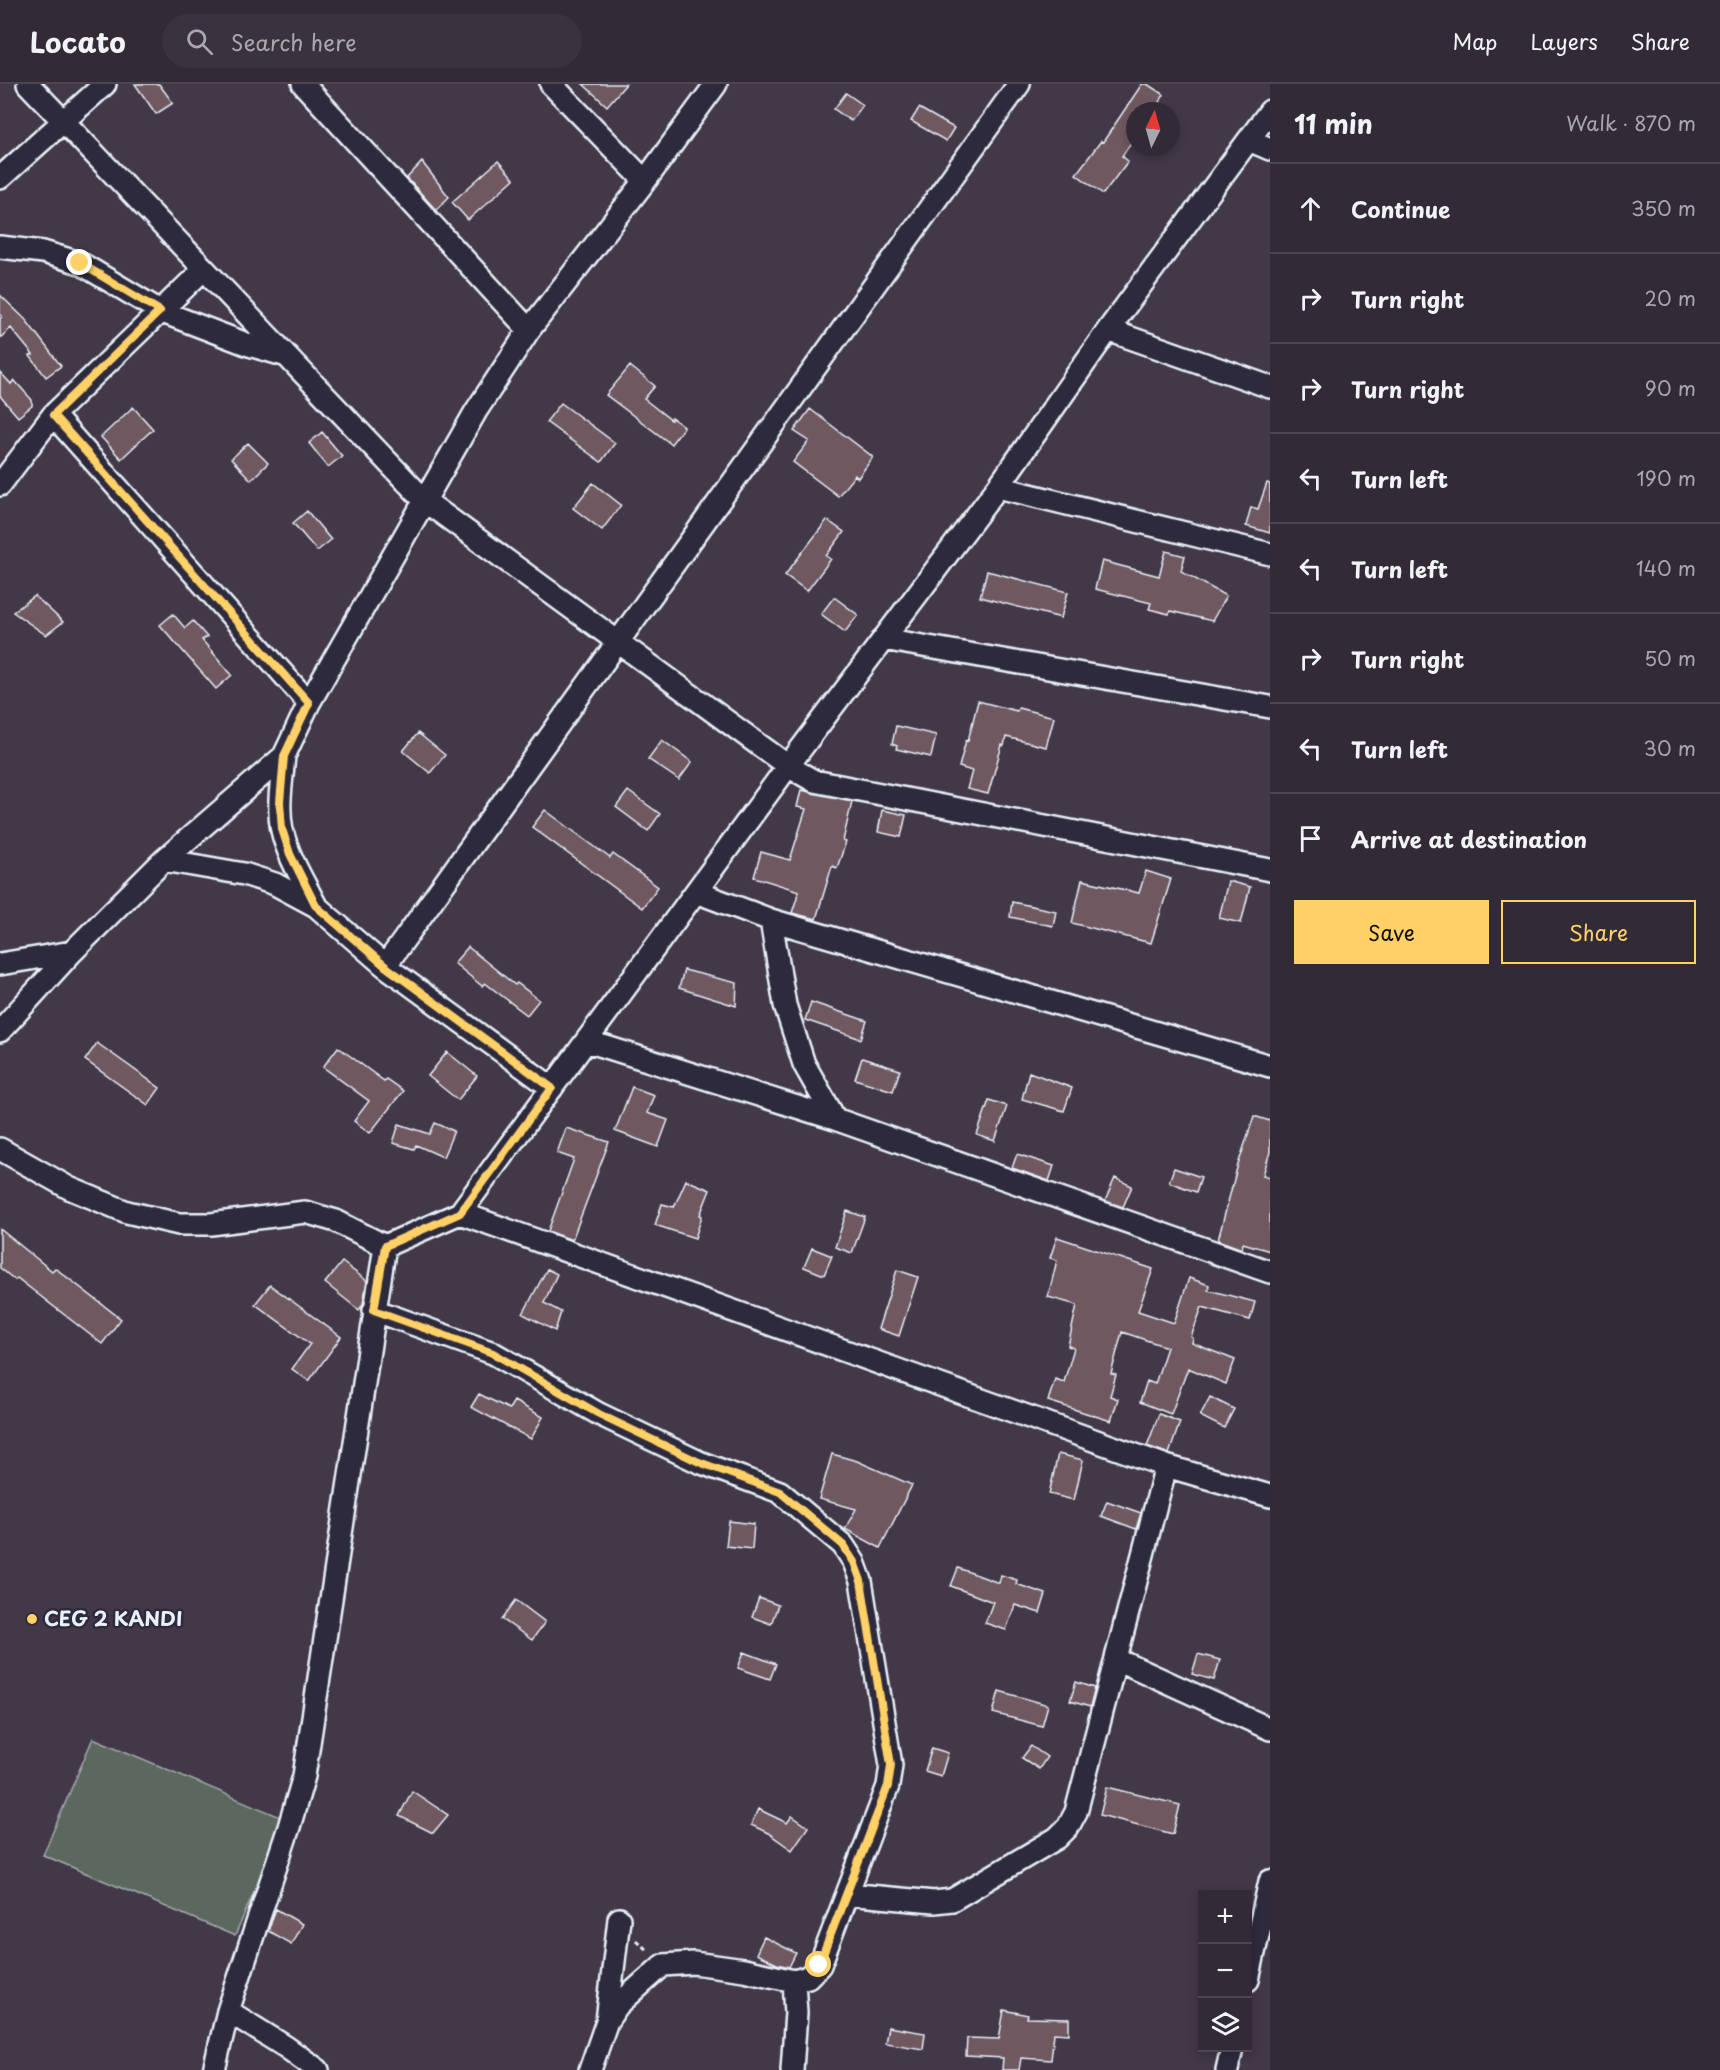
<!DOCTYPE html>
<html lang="en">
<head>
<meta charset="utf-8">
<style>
  :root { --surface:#322a36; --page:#3a323e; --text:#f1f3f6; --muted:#a8a7ad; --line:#4d4651; --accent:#ffd166 }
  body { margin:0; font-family:"Playpen Sans",sans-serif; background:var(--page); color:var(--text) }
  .controls { position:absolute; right:18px; bottom:18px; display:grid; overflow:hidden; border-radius:0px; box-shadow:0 3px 9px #0003 }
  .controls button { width:54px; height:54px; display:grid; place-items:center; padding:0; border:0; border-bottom:2px solid var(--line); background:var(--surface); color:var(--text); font:30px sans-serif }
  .compass { position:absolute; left:1126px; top:18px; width:54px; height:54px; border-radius:50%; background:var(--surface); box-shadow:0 3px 9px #0003; rotate:5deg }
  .stop { position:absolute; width:18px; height:18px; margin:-14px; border:4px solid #ffd166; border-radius:50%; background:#fff }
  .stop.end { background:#ffd166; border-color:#fff; box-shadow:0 2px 6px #0008 }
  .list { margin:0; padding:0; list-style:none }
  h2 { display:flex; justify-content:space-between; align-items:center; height:78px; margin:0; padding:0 24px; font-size:26px }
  h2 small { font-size:20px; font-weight:400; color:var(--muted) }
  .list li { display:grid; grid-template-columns:39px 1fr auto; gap:18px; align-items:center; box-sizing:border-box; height:90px; padding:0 24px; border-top:2px solid var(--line) }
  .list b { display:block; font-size:22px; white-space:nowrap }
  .list em { font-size:20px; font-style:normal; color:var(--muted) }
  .actions { display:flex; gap:12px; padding:18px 24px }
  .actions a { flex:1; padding:14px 0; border:2px solid var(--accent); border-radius:0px; text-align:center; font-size:21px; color:var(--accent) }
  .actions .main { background:var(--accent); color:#111 }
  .icon { flex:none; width:33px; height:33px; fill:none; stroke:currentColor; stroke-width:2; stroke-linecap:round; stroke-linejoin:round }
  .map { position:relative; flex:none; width:1270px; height:1986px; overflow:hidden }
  header { display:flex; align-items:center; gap:36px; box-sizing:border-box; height:84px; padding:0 30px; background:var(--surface); border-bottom:2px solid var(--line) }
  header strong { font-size:28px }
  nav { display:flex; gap:33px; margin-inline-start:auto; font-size:21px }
  .search { width:420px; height:54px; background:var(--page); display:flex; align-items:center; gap:15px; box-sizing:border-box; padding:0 21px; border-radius:33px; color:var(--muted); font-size:22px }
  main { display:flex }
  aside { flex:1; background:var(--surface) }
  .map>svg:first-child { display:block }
  .green { fill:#5b685e; stroke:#a2acab; stroke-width:1.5 }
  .building { fill:#6f5860; stroke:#e8f1f8; stroke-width:1.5 }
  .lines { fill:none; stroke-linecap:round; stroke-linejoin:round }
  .minor-casing { stroke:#e8f1f8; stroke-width:26 }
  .path { stroke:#e8f1f8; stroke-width:3; stroke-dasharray:4.5 4.5; stroke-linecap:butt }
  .minor { stroke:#2f2a3d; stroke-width:21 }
  .route { stroke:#ffd166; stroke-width:8 }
  .poi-dot { fill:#ffd166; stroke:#2f2a3d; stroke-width:2 }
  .labels { text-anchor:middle; stroke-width:5; stroke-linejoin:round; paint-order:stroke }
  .poi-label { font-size:20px; font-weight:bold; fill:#e8f1f8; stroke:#2f2a3d; text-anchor:start }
</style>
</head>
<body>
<header>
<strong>Locato</strong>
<div class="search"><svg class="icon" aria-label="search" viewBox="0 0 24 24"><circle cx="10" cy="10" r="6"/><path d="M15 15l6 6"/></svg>Search here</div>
<nav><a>Map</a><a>Layers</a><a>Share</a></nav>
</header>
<main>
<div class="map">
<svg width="1270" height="1986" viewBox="0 0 1270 1986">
  <rect width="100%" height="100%" fill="#423848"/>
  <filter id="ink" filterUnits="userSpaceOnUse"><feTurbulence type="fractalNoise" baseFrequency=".0167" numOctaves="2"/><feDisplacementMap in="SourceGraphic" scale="12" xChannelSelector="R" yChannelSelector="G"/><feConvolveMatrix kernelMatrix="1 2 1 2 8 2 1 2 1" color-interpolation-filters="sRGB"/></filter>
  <g filter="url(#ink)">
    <path class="green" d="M93,1654L285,1735L235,1852L43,1771Z"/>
    <path class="building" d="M135,0H159L173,19L156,30Z
      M583,0H626L607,22Z
      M1142,0H1147L1164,11L1153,27H1135V53L1122,72L1128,77L1103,110L1076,90L1101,57L1103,58Z
      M846,9L863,21L851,37L834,25Z
      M919,24L954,44L946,57L911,37Z
      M498,77L514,95L468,136L452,118Z
      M422,78L449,113L436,126L407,94Z
      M0,211L26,236L61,282L46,293L30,272L33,271L11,244L0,254V235L2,232L0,230Z
      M630,282L655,302L644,315L671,336L672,334L684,343L671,360L606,311Z
      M0,288L11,300L14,296L32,316V322L18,333L0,312Z
      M561,319L615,359L601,378L546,338Z
      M133,323L153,345L121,375L101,353Z
      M810,325L873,373L858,394L855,391L838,412L793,378L809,357L794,347Z
      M322,348L342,372L328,383L309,359Z
      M248,359L268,379L251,396L231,375Z
      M593,399L621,421L602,446L573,424Z
      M1267,399L1270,400V449L1246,442L1251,423L1258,425Z
      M307,427L331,456L317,467L293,439Z
      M827,436L844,448L826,472L831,475L807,507L785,491Z
      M1166,467L1185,472L1181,487L1226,512L1212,537L1170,527L1169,530L1149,525L1151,519L1095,505L1102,477L1159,492Z
      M987,487L1068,508L1061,534L980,513Z
      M35,512L63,538L46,551L13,528Z
      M834,513L858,531L845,548L821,530Z
      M173,530L185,544L193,537L207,553L202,556L232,591L216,605L160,541Z
      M978,617L1017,627L1018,624L1054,633L1046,663L1006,653L1004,662L1002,661L988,710L967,705L972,687L959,683L966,656L968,657Z
      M896,642L936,651L931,673L896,665L897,662L892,660Z
      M418,649L445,671L430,689L403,667Z
      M662,656L692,678L679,696L648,675Z
      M801,706L852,717L843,757L846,758L837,784L832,782L816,835L792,829L799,807L754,793L761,768L790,776L806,725L797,723Z
      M628,707L660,730L648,747L616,723Z
      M545,726L610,774L613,770L658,803L642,824L532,743Z
      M882,726L906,731L901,753L878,748Z
      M1146,787L1171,795L1151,859L1072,839L1082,796L1139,809Z
      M1228,797L1250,803L1241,839L1219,834Z
      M1012,818L1056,827L1053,842L1010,833Z
      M468,863L515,901L517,899L539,916L527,931L485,899L482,902L454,879Z
      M684,886L737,899L736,922L679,904Z
      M811,918L867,937L861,955L805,936Z
      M97,959L160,1004L148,1021L85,976Z
      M338,963L384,997L386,995L403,1007L370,1049L354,1037L369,1017L323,983Z
      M447,968L477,992L458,1016L428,992Z
      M862,974L900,986L893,1007L855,995Z
      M1029,988L1072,1004L1064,1027L1022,1015Z
      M632,1003L654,1011L647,1029L668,1036L658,1063L615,1047Z
      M989,1016L1007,1022L995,1057L977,1051Z
      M1254,1032L1270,1037V1068L1263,1091L1270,1093V1167L1243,1159L1242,1165L1218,1156L1237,1084Z
      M435,1039L454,1047L443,1073L416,1061L414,1065L393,1059L399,1040L430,1050Z
      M566,1044L609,1058L572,1156L548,1147L574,1075L557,1069Z
      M1017,1070L1054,1082L1049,1097L1012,1084Z
      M1174,1084L1201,1093L1196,1108L1169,1098Z
      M1115,1094L1132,1102L1123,1123L1105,1117Z
      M686,1096L710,1106L700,1131L702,1132L695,1154L655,1141L662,1120L674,1123Z
      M847,1127L865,1133L852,1169L835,1163Z
      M0,1145L52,1187L55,1184L121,1235L102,1260L17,1194L15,1196L0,1184Z
      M1057,1153L1153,1185L1138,1227L1174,1239L1189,1194L1209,1201L1208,1206L1255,1218L1250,1236L1202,1223L1191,1253L1193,1254L1192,1259L1235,1276L1226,1300L1188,1284L1171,1330L1140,1318L1147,1297L1155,1300L1167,1263L1122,1248L1111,1290L1116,1291L1110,1312L1118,1315L1111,1337L1048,1317L1055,1295L1064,1298L1074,1264L1068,1262L1077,1221L1048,1213L1057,1176L1050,1174Z
      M812,1164L832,1172L824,1191L804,1183Z
      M342,1178L367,1197L363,1220L359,1226L325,1199Z
      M547,1185L557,1190L544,1219L561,1228L555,1247L523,1230Z
      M897,1186L918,1193L899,1252L878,1245Z
      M270,1201L341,1253L309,1297L292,1285L310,1260L255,1220Z
      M479,1310L509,1325L514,1317L543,1333L531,1355L471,1323Z
      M1210,1313L1234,1325L1224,1344L1200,1332Z
      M1159,1330L1180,1338L1169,1370L1147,1362Z
      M832,1370L857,1377L912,1401L880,1464L845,1445L856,1425L819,1415Z
      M1058,1370L1083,1376L1074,1416L1049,1410Z
      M1107,1417L1141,1429L1136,1445L1101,1432Z
      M729,1437L754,1440L752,1465L726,1462Z
      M958,1484L999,1499L1001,1491L1017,1496L1016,1500L1046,1510L1040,1529L1015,1521L1006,1546L985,1539L993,1518L951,1502Z
      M759,1514L778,1521L771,1540L752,1533Z
      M516,1516L545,1538L532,1556L502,1535Z
      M744,1568L776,1580L770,1595L738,1584Z
      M1198,1570L1220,1576L1214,1596L1192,1590Z
      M1076,1598L1095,1604L1090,1623L1070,1617Z
      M999,1607L1048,1621L1042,1642L993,1629Z
      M1031,1662L1047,1673L1039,1685L1022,1674Z
      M932,1664L948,1669L941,1692L925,1687Z
      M1107,1703L1180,1721L1173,1750L1100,1731Z
      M412,1707L448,1731L433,1749L399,1732Z
      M758,1725L787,1739L792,1732L808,1743L792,1766L768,1749L751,1741Z
      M276,1825L302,1840L291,1860L268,1847Z
      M764,1853L796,1869L789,1883L777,1880L756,1870Z
      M1004,1926L1028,1931L1027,1934L1069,1935V1950L1054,1949L1051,1976L1021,1974L1019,1986H1002L1003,1974L966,1972L967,1954L999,1955Z
      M888,1943L925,1949L923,1965L885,1959Z"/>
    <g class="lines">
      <g class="minor-casing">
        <path id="minor" d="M28,0L425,417L788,682L814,697L1270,786
          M303,0L529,246
          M551,0L645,97
          M1249,56L1270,65
          M0,94L105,0
          M0,163L43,168L80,179L160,227L249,261L287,272
          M1108,246L1270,303
          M53,331L309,619
          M0,401L53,331L204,185
          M998,403L1270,470
          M883,555L1270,623
          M284,672C282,696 277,722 282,746C288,773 304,798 316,822
          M164,776L244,790L275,800L316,822L385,882L552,1004
          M696,808L771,836L1270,982
          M771,836L785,921L804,980L835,1035
          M0,880L72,868
          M385,882L1019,0
          M0,947L72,868L164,776L284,672L309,619L476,327L529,246L645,97L716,0
          M587,957L835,1035L1270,1188
          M0,1065L69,1104L127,1128L179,1140H211L305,1128L336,1137L385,1162L460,1129L788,682L998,403L1108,246L1270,27
          M460,1129L1166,1382L1270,1412
          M374,1226L493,1269L599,1330L699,1378L780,1408L843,1461L854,1478L861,1497L891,1681L888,1702L820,1881L808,1893L794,1897L744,1886L694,1879L663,1881L618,1921L607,1937
          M1116,1575L1270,1645
          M847,1810L934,1818L952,1816L1057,1754L1068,1743L1076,1728L1166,1382
          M1248,1896L1270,1797
          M228,1927L286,1963L318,1986
          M214,1986L228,1927L289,1743L304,1692L385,1162
          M590,1986L607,1937L619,1835
          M792,1986L796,1929L794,1897
          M1227,1986L1232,1964"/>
      </g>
      <path class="path" d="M636,1856L649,1868"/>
      <use href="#minor" class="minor"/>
    </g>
  </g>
  <g class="lines" filter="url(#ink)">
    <path class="route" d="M80,179L160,227L53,331L309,619L284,672L280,718L282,745L290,770L316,822L385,882L552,1004L460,1129L385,1162L374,1226L493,1269L599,1330L699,1378L780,1408L843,1461L854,1478L861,1497L891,1681L888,1702L819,1881"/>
  </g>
  <circle class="poi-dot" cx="32" cy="1535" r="6"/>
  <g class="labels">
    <g class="poi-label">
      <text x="44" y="1542">CEG 2 KANDI</text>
    </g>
  </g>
</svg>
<div class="controls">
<button>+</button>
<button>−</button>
<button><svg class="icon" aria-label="layers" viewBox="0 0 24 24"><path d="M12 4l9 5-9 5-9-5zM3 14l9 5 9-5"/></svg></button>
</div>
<svg class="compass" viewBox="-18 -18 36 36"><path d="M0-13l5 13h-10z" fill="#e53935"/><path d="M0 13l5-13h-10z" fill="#a8a7ad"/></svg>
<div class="stop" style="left:819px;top:1881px"></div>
<div class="stop end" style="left:80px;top:179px"></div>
</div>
<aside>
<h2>11 min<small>Walk · 870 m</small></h2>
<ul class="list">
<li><svg class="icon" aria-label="ahead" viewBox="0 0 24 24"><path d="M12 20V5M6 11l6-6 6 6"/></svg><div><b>Continue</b></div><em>350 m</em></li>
<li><svg class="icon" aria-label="right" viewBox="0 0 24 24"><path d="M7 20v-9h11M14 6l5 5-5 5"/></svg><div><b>Turn right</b></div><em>20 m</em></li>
<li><svg class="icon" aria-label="right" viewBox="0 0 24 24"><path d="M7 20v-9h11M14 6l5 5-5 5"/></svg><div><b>Turn right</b></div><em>90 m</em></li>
<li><svg class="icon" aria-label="left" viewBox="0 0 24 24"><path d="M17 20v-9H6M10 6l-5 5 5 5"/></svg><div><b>Turn left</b></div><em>190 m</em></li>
<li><svg class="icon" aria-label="left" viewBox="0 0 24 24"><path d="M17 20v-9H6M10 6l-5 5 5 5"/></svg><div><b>Turn left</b></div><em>140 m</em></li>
<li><svg class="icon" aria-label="right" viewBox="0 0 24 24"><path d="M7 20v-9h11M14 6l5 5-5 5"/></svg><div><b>Turn right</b></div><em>50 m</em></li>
<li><svg class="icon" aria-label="left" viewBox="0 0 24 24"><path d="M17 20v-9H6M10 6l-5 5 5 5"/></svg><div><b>Turn left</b></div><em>30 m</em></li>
<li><svg class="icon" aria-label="arrive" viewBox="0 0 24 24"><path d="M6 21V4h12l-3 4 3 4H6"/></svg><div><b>Arrive at destination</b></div></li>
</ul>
<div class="actions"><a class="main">Save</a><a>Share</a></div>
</aside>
</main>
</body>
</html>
